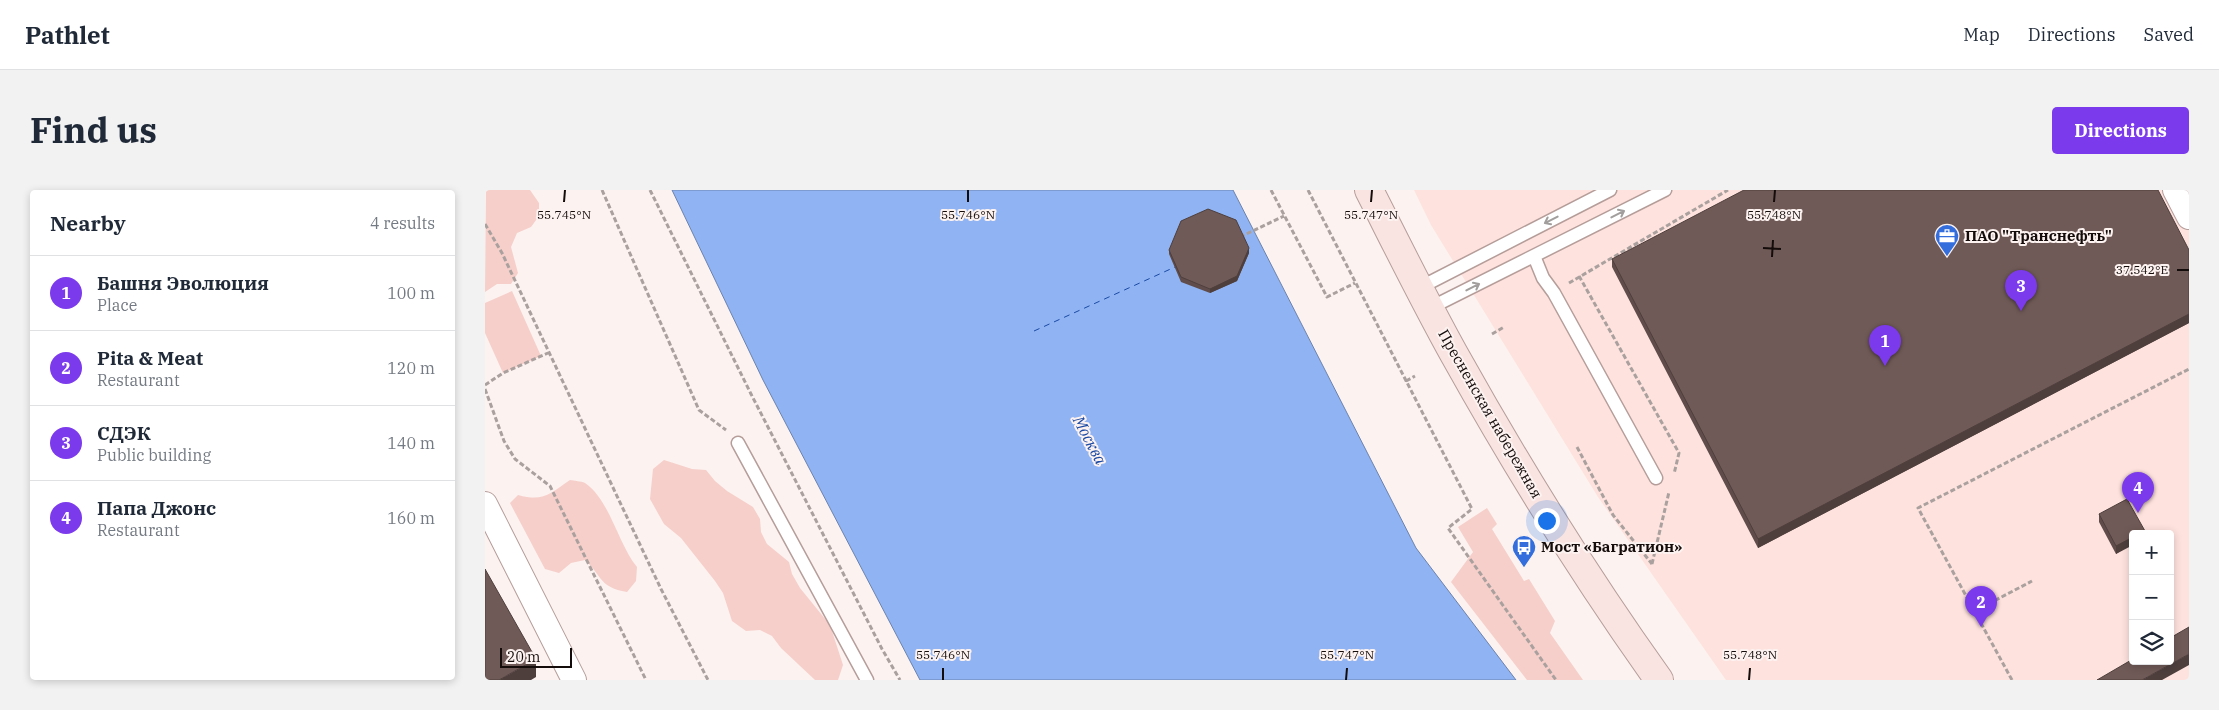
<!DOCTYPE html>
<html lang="en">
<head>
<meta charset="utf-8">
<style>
  :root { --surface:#fff; --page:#f2f2f3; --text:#1f2937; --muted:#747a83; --line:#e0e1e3; --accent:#7c3aed }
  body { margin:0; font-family:"IBM Plex Serif",serif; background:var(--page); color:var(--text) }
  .controls { position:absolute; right:15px; bottom:15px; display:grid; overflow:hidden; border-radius:5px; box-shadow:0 2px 8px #0003 }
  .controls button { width:45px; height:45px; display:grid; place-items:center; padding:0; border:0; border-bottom:1px solid var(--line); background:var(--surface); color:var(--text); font:25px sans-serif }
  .scale { position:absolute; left:15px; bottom:12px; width:72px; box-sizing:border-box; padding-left:5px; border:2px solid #140c0b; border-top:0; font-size:14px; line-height:18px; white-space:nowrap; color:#140c0b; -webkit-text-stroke:4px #fcf2f0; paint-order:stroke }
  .you { position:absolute; left:1061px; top:330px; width:18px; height:18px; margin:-12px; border:4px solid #fff; border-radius:50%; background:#1a73e8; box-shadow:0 0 0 8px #1a73e833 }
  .badge { display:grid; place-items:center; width:32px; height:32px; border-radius:50%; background:var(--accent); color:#fff; font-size:16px; font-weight:700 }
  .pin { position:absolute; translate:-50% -41px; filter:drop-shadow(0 1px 2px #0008) }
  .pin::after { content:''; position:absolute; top:26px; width:18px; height:15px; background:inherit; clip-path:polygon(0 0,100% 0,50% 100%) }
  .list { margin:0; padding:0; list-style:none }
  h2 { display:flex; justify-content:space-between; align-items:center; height:65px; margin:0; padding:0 20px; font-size:21px }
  h2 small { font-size:16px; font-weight:400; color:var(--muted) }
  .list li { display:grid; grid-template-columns:32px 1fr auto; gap:15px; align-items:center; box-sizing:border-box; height:75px; padding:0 20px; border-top:1px solid var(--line) }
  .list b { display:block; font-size:19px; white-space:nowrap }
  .list p { margin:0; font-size:16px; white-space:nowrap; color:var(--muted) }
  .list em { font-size:16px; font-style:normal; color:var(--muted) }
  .icon { flex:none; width:28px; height:28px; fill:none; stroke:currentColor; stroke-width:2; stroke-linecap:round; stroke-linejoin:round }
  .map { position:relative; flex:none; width:1704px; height:490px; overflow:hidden; border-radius:5px }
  header { display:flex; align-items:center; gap:30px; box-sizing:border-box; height:70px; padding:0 25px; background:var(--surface); border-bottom:1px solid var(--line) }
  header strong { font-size:24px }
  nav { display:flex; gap:28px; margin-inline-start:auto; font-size:18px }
  .intro { display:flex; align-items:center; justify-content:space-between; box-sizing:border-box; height:120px; padding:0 30px }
  h1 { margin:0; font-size:35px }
  .button { padding:12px 22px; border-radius:5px; background:var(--accent); color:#fff; font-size:18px; font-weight:700 }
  main { display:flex; gap:30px; padding:0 30px }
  aside { flex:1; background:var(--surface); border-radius:5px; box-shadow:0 2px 8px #0003 }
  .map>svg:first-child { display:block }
  .built { fill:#fee2de; fill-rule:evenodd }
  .green { fill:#f6cfca }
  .water { fill:#90b4f3; stroke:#6b82ad }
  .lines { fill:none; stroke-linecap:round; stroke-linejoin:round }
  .ferry { stroke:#1a49a4; stroke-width:1; stroke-dasharray:6 5; stroke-linecap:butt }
  .service-casing { stroke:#b59d9a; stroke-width:15 }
  .minor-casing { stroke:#b59d9a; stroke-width:26 }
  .secondary-casing { stroke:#b59d9a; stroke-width:30 }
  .path { stroke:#aaa19f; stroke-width:3; stroke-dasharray:5 2.5; stroke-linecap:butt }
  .service { stroke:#fff; stroke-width:12 }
  .minor { stroke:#fff; stroke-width:24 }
  .secondary { stroke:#fae4e1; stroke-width:28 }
  .wall { fill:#604d4b }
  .shaded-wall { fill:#4e3f3d }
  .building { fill:#705a57; stroke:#4e3f3d }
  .oneway { stroke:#a19e9d }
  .ticks { fill:none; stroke:#140c0b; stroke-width:2 }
  .labels { text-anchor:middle; stroke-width:4; stroke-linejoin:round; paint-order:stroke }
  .poi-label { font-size:15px; font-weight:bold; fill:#140c0b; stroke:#fcf2f0; text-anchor:start }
  .street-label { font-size:15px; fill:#140c0b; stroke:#fcf2f0 }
  .water-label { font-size:16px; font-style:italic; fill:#1a49a4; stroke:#fcf2f0 }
  .ticks-label { font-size:12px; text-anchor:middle; fill:#140c0b; stroke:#fcf2f0; stroke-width:4; stroke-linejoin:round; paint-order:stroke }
</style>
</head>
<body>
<header>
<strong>Pathlet</strong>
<nav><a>Map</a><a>Directions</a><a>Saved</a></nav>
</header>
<div class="intro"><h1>Find us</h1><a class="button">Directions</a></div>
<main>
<aside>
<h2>Nearby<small>4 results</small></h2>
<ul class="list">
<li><span class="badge">1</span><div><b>Башня Эволюция</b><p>Place</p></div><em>100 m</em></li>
<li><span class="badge">2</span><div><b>Pita &amp; Meat</b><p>Restaurant</p></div><em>120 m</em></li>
<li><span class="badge">3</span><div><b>СДЭК</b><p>Public building</p></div><em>140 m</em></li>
<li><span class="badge">4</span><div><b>Папа Джонс</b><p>Restaurant</p></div><em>160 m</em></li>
</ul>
</aside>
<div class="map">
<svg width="1704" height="490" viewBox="0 0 1704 490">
  <rect width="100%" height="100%" fill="#fcf2f0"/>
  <path class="built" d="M929,0H1704V490H1241L1113,307L946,35ZM1648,344H1685V471H1648Z"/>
  <path class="green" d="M1,0H45L54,13V26L46,37L32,43L26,57L33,83L26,94H12L0,102Z
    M27,101L56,166L18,183L0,143V113Z
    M179,270L207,279L221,280L230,291L242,301L268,317L275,329L276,342L282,354L304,372L307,384L315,398L345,435L358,475L353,490H330L296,458L287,446L275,440L261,441L247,431L238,403L230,391L196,348L179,334L165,309L168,279Z
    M85,290C89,291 96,291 100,293C125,310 133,354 152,377L151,391L142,402C114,397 118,387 100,370L86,373L74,383L60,379L25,313L33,305C59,312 64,304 85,290Z
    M1002,318L1012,334L1007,339L1039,391L1044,389L1070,431L1065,443L1098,490H1042L966,392L988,362L973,337Z"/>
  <path class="water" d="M187,0H748L931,358L1031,490H435L278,190Z"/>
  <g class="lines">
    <path class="ferry" d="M549,141L690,77"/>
    <g class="service-casing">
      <path id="service" d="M1049,66L1058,88L1069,103L1171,288
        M934,98L1125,0
        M945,118L1180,0
        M253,253L382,490"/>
    </g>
    <g class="minor-casing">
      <path id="minor" d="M1690,0L1704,27
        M0,314L89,490"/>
    </g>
    <g class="secondary-casing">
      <path id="secondary" d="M884,0C912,55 939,110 969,164C1032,277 1099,385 1174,490"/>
    </g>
    <path class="path" d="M117,0L214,220L241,240
      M165,0L266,204L397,459L415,490
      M786,0L842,107L870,93
      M823,0L987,319L963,338L1071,490
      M0,34L17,63L176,399L223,490
      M755,47L799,26
      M1094,86L1194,263L1189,284
      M1084,93L1243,0
      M1007,144L1019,137
      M921,191L930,186
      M0,195L18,183L63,163
      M0,199L19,251L30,269L65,296L161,490
      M1092,257L1128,325L1167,374
      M1167,374L1184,302
      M1490,421L1547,391
      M1527,490L1433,318L1704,179"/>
    <use href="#service" class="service"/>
    <use href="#minor" class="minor"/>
    <use href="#secondary" class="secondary"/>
  </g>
  <path class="wall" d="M684,60L764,63L752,91L725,103L696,92L684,64Z
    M1704,60V133L1273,358L1127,77V69Z
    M1614,324L1660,344L1631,364L1614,332Z"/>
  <path class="shaded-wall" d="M764,58V63L752,91L725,103V99Z
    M1704,124V133L1273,358V349Z
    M1648,347V355L1631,364V356Z
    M1704,464V475L1677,490H1657Z
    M51,469V487L46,490H14Z"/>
  <path class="building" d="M1259,0H1673L1704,60V124L1273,349L1127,69Z
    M723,19L751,30L764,58L752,86L725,99L696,87L684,60L696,31Z
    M1642,309L1660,341L1654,344H1648V347L1631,356L1614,324Z
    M0,379L51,469L14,490H0Z
    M1704,437V464L1657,490H1612L1648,469V471H1685V448Z"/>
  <defs><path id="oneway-shaft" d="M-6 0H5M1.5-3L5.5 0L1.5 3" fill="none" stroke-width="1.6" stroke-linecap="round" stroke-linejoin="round" transform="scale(1.25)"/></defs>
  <g class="oneway">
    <use href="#oneway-shaft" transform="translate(1133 24) rotate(-27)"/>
    <use href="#oneway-shaft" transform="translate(1066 30) rotate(153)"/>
    <use href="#oneway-shaft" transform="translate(988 97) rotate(-27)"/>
  </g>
  <path class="ticks" d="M79,12L80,0M483,12V0M886,12L887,0M1289,12L1290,0M1278,58L1296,59M1287,67L1288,50M1692,80H1704M458,490V478M861,490L862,478M1264,490L1265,478"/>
  <defs>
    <g id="office-pin" transform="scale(1.25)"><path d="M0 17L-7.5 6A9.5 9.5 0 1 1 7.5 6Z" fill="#346edc" stroke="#fcf2f0"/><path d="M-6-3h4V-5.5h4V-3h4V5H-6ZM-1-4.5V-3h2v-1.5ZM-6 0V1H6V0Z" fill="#fff"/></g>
    <g id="bus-pin" transform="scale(1.25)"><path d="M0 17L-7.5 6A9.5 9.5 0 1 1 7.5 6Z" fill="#346edc" stroke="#fcf2f0"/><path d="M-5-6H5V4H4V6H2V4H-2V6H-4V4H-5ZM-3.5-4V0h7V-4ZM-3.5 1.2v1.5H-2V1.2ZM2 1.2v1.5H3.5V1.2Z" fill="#fff"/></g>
  </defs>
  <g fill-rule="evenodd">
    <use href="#office-pin" x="1462" y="46"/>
    <use href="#bus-pin" x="1039" y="357"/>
  </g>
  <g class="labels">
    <g class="poi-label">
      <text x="1480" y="51">ПАО "Транснефть"</text>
      <text x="1056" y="362">Мост «Багратион»</text>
    </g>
    <g class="street-label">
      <text transform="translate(1005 224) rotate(60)" y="5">Пресненская набережная</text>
    </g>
    <g class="water-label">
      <text transform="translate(605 250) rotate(62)" y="6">Москва</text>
    </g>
  </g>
  <g class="ticks-label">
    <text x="79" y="29">55.745°N</text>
    <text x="483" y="29">55.746°N</text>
    <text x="886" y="29">55.747°N</text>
    <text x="1289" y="29">55.748°N</text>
    <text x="1657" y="84">37.542°E</text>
    <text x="458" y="469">55.746°N</text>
    <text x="862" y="469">55.747°N</text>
    <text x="1265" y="469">55.748°N</text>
  </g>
</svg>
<div class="controls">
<button>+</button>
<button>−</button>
<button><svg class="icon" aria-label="layers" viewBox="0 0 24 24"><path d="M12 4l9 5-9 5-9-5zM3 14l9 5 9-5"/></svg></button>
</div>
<div class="scale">20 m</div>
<div class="you"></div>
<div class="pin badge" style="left:1400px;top:176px">1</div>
<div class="pin badge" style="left:1496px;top:437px">2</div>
<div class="pin badge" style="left:1536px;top:121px">3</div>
<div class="pin badge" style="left:1653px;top:323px">4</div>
</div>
</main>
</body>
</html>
